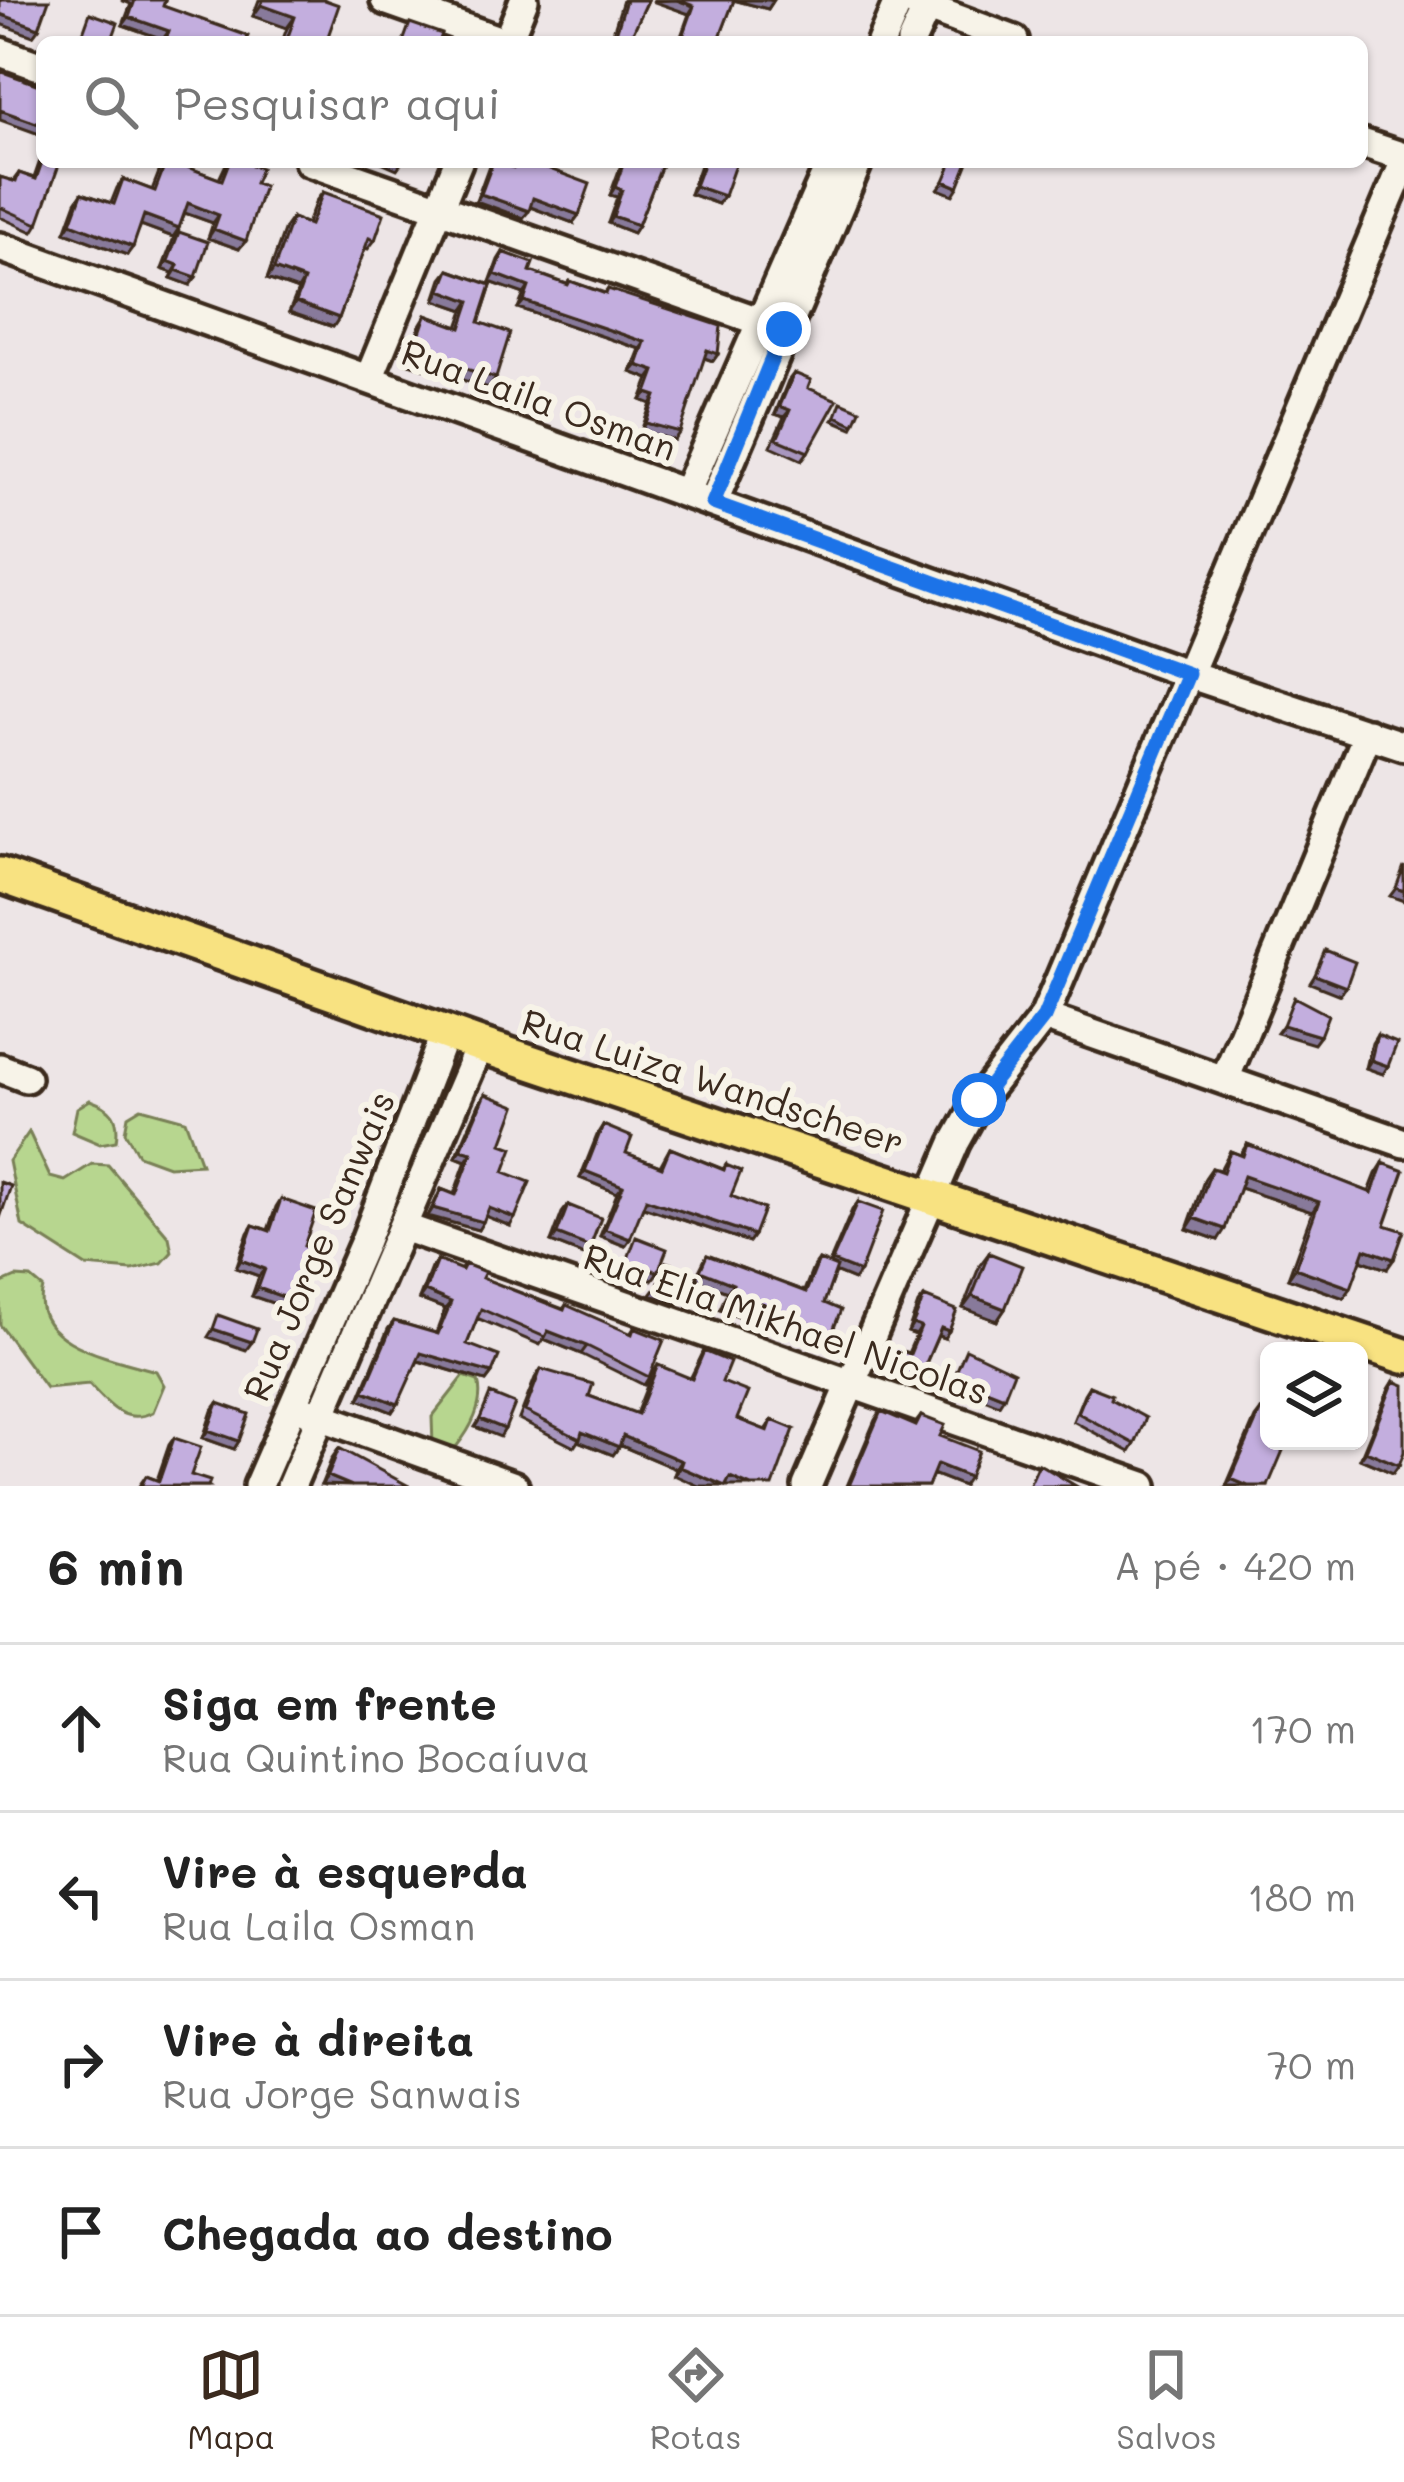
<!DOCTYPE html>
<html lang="pt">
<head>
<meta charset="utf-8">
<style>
  :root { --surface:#fff; --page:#f6f6f6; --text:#222; --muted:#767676; --line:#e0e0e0; --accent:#3b2a1e }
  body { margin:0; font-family:Mali,sans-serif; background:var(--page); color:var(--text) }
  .controls { position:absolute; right:36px; bottom:36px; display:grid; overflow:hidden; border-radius:18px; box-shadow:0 3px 9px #0004 }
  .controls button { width:108px; height:108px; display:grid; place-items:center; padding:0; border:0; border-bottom:3px solid var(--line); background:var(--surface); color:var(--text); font:60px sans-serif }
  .stop { position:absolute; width:36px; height:36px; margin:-27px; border:9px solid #1a73e8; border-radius:50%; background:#fff }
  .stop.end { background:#1a73e8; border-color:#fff; box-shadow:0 3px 12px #0008 }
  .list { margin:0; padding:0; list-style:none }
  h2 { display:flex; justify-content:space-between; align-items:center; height:156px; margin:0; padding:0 48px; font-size:51px }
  h2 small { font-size:39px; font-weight:400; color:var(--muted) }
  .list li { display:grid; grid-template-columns:78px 1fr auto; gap:36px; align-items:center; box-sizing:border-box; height:168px; padding:0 48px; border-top:3px solid var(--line) }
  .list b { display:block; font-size:45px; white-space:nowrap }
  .list p { margin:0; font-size:39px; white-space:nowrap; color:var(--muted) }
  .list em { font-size:39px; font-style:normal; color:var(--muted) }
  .icon { flex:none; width:66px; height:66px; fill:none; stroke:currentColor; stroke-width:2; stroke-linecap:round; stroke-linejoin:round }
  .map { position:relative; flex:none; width:1404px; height:1486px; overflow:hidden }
  .search { position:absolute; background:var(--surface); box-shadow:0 3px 9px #0004; left:36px; right:36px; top:36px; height:132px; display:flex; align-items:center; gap:30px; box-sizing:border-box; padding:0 42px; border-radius:18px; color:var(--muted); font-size:45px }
  .sheet { height:828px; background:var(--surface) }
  nav { display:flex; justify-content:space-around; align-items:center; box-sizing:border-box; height:168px; border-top:3px solid var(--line); background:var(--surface); font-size:33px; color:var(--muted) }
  nav a { display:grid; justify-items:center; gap:6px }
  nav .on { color:var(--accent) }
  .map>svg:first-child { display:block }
  .green { fill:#b7d68f; stroke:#798056; stroke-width:3 }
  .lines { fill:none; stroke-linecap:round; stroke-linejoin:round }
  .minor-casing { stroke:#3b2a1e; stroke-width:36 }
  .major-casing { stroke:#3b2a1e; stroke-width:42 }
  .minor { stroke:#f7f3e8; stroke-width:27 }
  .major { stroke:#f8e281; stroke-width:33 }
  .wall { fill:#a896bf; stroke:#3b2a1e; stroke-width:3 }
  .shaded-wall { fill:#887a9b; stroke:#3b2a1e; stroke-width:3 }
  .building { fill:#c3aede; stroke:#3b2a1e; stroke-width:3 }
  .route { stroke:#1a73e8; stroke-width:15 }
  .labels { text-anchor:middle; stroke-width:12; stroke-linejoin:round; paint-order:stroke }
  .street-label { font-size:36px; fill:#3b2a1e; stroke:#f7f3e8 }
</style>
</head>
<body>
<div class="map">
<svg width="1404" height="1486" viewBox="0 0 1404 1486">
  <rect width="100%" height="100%" fill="#ede5e6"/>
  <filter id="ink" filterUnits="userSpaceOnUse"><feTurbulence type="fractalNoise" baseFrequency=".00833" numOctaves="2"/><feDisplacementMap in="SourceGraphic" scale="24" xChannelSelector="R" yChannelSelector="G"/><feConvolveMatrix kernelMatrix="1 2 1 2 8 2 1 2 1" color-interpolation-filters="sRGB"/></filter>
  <g filter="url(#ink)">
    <path class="green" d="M90,1100C112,1108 120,1117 116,1141L100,1144L72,1132L77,1108Z
      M141,1108L185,1120L201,1164L168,1166L138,1155L125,1132L128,1116Z
      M29,1132L50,1177L65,1181L92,1164L108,1165L169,1237L172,1252L162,1263L132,1270L86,1266L22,1225L9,1161Z
      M16,1277L31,1278L43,1288C27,1345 119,1360 156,1371L164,1385L153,1412C124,1426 108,1404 89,1384L46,1388L0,1325V1284Z
      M464,1376L478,1381C485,1404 470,1430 456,1447L433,1446L432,1417Z"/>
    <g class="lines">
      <g class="minor-casing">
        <path id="minor" d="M385,0L504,42
          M907,0L1014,40
          M507,42L524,0
          M881,42L899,0
          M911,42L927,7
          M0,52L42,67
          M1362,143L1404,157
          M309,162L784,330
          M0,247L1188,674L1404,746
          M370,376L458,162
          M686,493L831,162
          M713,503L858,162
          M1044,1017L1404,1143
          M0,1068L26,1078
          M1225,1079L1368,733
          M406,1228L1143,1486
          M309,1412L514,1486
          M258,1486L364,1243L445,1033
          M291,1486L480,1045
          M807,1486L955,1143L979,1100L1044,1017L1404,163"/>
      </g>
      <g class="major-casing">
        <path id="major" d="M0,875L480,1045L1404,1356"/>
      </g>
      <use href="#minor" class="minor"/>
      <use href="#major" class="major"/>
    </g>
    <path class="wall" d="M121,0H165L163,6L246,42H162L163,39L123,25L131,4Z
      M259,0H325L326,42H282L287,28L253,16Z
      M623,0H648L628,42H610Z
      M653,0H774L768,9L734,0L718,42H679L689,14Z
      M42,155L38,224L33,232L0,217V177L13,181L19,173L34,178Z
      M163,162H186L184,166L219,179L227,162H243L255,183L239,249L208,238L213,223L185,213L173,237L141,225L127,255L65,232L76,202L82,193L111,203L117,188L123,179L152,190Z
      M493,162L511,168L513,162H546L544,167L573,223L530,207L523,218L476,201L488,168Z
      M622,162H663L638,225L633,233L608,223L617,197L610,195Z
      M701,162H736L718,204L690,194Z
      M323,192L375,240L368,249L365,248L339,318L333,327L289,312L298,290L267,279L285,228L292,218L307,224L316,201Z
      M179,232L190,285L171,278L173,273L162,269L173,240Z
      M503,252L530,271L567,284L570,281L605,293L608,289L718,354L713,361L704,358L674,440L641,431L651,404L641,400L649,379L631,372L640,349L518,308L524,294L490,282L498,260Z
      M449,270L491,285L479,322L496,378L489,388L406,363L420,325L426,315L458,327L464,310L435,300L442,279Z
      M794,373L808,388V452L802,460L771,446L784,417L775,414L788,381Z
      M1377,1035L1383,1074L1366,1068L1372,1043Z
      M485,1094L502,1144L510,1226L485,1216L478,1230L428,1216L441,1189L454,1194L466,1161L456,1157L480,1102Z
      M603,1125L626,1153L660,1166L670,1148L723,1169L726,1165L731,1196L754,1235L749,1242L643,1207L625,1246L600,1236L617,1193L580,1178L598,1133Z
      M1247,1144L1369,1192L1376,1174L1383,1163L1387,1269L1361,1260L1344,1298L1288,1278L1312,1212L1240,1188L1218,1240L1187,1229L1205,1178L1212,1168L1220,1170L1230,1151L1240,1155Z
      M281,1199L304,1246L303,1282L298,1290L293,1288L284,1307L252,1296L259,1276L236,1268L248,1233L253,1225L268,1230L276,1207Z
      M858,1202L854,1280L835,1272L824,1303L832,1333L826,1341L755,1311L749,1320L720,1309L727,1292L695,1279L707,1255L804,1291L813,1268L819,1260L829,1264L852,1210Z
      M568,1205L584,1255L551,1242L562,1213Z
      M989,1253L1005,1309L997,1321L963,1308L980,1265Z
      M437,1260L460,1270L465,1264L482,1278L563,1309L566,1305L630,1334L634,1328L649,1377L644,1385L581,1354L544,1339L540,1345L477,1318L467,1344L492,1373L486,1381L418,1361L392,1412L359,1399L388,1329L394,1321L436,1333L445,1309L419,1299L431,1268Z
      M924,1297L944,1338L938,1336L919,1379L914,1387L890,1377L897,1358L902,1351L908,1353L916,1335L908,1332L918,1304Z
      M704,1351L722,1382L737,1419L765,1430L772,1420L794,1429L674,1475L676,1469L620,1445L613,1455L578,1441L574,1447L519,1419L535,1378L541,1369L589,1396L636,1414L652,1373L658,1365L690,1379Z
      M1394,1381L1399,1465L1393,1473L1360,1459L1389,1389Z
      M1089,1386L1111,1399L1135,1444L1130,1452L1073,1421L1084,1394Z
      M218,1403L239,1441L234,1449L203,1438L212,1411Z
      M1261,1410L1268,1413L1269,1411L1268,1486H1226L1255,1418Z
      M881,1411L914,1425L921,1416L940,1436L963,1486L933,1474L928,1486H847L875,1420Z
      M174,1438L191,1475L208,1486H139L146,1476L157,1480L169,1445Z
      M339,1448L324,1486L321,1485L332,1458Z"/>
    <path class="shaded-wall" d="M677,0L694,6L689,14L652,1Z
      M733,0H769L773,1L768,9Z
      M261,5L295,17L287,28L253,16Z
      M0,14L39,28L33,36L0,24Z
      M129,17L169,31L163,39L123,25Z
      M0,110L42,125V135L0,120Z
      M381,162H402L397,169Z
      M944,181L958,187L953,195L938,189Z
      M695,186L724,196L718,204L690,194Z
      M615,187L622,190L617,197L610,195Z
      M481,194L529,211L523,218L476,201Z
      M533,198L579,215L573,223L528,206Z
      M188,203L219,215L213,223L182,212Z
      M144,215L179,228L173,237L138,224Z
      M613,216L638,225L633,233L608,223Z
      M71,223L133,247L127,255L65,232Z
      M214,229L246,241L239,249L208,238Z
      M168,261L178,265L173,273L162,269Z
      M274,269L304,280L298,290L267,279Z
      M176,270L196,277L190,285L171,278Z
      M495,274L529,287L524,294L490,282Z
      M441,290L470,301L464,310L435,300Z
      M524,301L645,342L640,349L518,308Z
      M296,302L339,318L333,327L289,312Z
      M707,350L718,354L713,361L702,357Z
      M413,353L496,378L489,388L406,363Z
      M637,365L655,371L649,379L631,372Z
      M647,393L656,396L651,404L641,400Z
      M780,406L790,410L784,417L775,414Z
      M836,416L854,424L852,428L833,420Z
      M646,423L680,432L674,440L641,431Z
      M1396,888L1404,891V901L1390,896Z
      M1315,975L1346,987L1340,995L1310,983Z
      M1283,1025L1320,1036L1314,1044L1277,1033Z
      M1371,1060L1388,1066L1383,1074L1366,1068Z
      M461,1150L472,1153L466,1161L456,1157Z
      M585,1171L623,1186L617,1193L580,1178Z
      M1244,1176L1319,1202L1312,1212L1237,1187Z
      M646,1199L754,1235L749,1242L641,1206Z
      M433,1208L483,1222L478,1230L428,1216Z
      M489,1208L515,1218L510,1226L483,1215Z
      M1194,1218L1225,1229L1218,1240L1187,1229Z
      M605,1229L630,1239L625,1246L600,1236Z
      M557,1234L590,1247L584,1255L551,1242Z
      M1365,1249L1394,1259L1387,1269L1358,1259Z
      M241,1260L265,1269L259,1276L236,1268Z
      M627,1261L658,1272L652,1280L621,1269Z
      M832,1261L860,1272L854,1280L827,1269Z
      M1295,1268L1351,1288L1344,1298L1288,1278Z
      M700,1271L733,1284L727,1292L695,1279Z
      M657,1287L684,1296L678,1304L651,1295Z
      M258,1288L289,1299L284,1307L252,1296Z
      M425,1291L451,1302L445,1309L419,1299Z
      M972,1296L1005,1309L997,1321L963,1308Z
      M726,1301L754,1312L749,1320L720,1309Z
      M758,1302L832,1333L826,1341L753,1310Z
      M913,1324L921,1327L916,1335L908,1332Z
      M941,1328L949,1331L944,1338L936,1335Z
      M213,1329L252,1342L246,1350L208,1337Z
      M548,1331L587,1346L581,1354L544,1339Z
      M421,1353L492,1373L486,1381L416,1360Z
      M895,1370L919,1379L914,1387L890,1377Z
      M954,1377L1004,1397L999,1405L949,1385Z
      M364,1391L398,1404L392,1412L359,1399Z
      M480,1419L505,1429L500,1437L475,1427Z
      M208,1430L239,1441L234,1449L203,1438Z
      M582,1432L619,1447L613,1455L578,1441Z
      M623,1436L682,1461L676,1469L617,1444Z
      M1366,1451L1399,1465L1393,1473L1360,1459Z
      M937,1464L969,1477L963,1486L930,1473Z
      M680,1467L725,1486H699L674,1475Z
      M328,1476L352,1486L321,1485Z
      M730,1477L751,1486H726Z
      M1231,1479L1248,1486H1226Z"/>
    <path class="building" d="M0,0H49L39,28L0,14Z
      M135,0H165L163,6L248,36L246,42H165L169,31L129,17Z
      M263,0H325L339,5L326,42H286L295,17L261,5Z
      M626,0H648L629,41L615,36Z
      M677,0H734L718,42H681L694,6Z
      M90,13L118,23L111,42L80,41Z
      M410,23L442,34L439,42H403Z
      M0,71L42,86V125L0,110Z
      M42,162H60L38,224L0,207V177L16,182L19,173L36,179Z
      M166,162H186L184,166L222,180L229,162H243L261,168L255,183L264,186L246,241L214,229L219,215L188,203L179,228L144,215L133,247L71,223L82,193L114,204L123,179L155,191Z
      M493,162L514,168L516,162H546L544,167L590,184L579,215L533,198L529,211L481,194Z
      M624,162H663L638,225L613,216L622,190L615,187Z
      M704,162H736L724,196L695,186Z
      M952,162H968L958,187L944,181Z
      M323,192L384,214L375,240L369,238L339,318L296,302L304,280L274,269L292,218L310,225Z
      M179,232L208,242L196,277L176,270L178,265L168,261Z
      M503,252L533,263L530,271L568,285L570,281L606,294L608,289L721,326L718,354L707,350L680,432L646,423L656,396L647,393L655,371L637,365L645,342L524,301L529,287L495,274Z
      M449,270L491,285L479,322L510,333L496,378L413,353L426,315L461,328L470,301L441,290Z
      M794,373L811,380L808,388L837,400L808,452L777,439L790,410L780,406Z
      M841,402L860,410L854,424L836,416Z
      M1404,866V891L1396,888Z
      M1325,950L1355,962L1346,987L1315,975Z
      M1294,997L1328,1015L1320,1036L1283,1025Z
      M1377,1035L1397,1043L1388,1066L1371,1060Z
      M485,1094L516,1106L502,1144L513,1148L504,1172L530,1182L515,1218L489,1208L483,1222L433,1208L441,1189L456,1195L472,1153L461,1150Z
      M603,1125L632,1137L626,1153L662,1167L670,1148L724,1170L726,1165L741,1171L731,1196L764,1209L754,1235L646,1199L630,1239L605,1229L623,1186L585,1171Z
      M1247,1144L1372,1193L1383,1163L1404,1171L1385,1225L1404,1231L1394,1259L1365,1249L1351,1288L1295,1268L1319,1202L1244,1176L1225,1229L1194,1218L1212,1168L1223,1172L1230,1151L1243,1156Z
      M0,1182L11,1186L0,1218Z
      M281,1199L316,1211L304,1246L314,1250L303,1282L296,1279L289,1299L258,1288L265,1269L241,1260L253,1225L270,1231Z
      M858,1202L883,1211L860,1272L832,1261Z
      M568,1205L601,1218L590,1247L557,1234Z
      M636,1237L667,1249L658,1272L627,1261Z
      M989,1253L1022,1266L1005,1309L972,1296Z
      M707,1255L806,1292L819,1260L837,1267L824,1303L841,1310L832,1333L758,1302L754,1312L726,1301L733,1284L700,1271Z
      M437,1260L462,1270L465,1264L485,1272L482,1278L564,1310L566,1305L632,1334L634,1328L664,1340L649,1377L587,1346L548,1331L545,1337L481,1309L467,1344L499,1356L492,1373L421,1353L398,1404L364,1391L394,1321L438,1334L451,1302L425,1291Z
      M666,1262L693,1272L684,1296L657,1287Z
      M924,1297L957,1310L949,1331L941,1328L919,1379L895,1370L902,1351L910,1354L921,1327L913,1324Z
      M218,1315L257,1329L252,1342L213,1329Z
      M966,1349L1014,1372L1004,1397L954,1377Z
      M704,1351L730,1362L722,1382L748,1392L737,1419L768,1431L772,1420L794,1429L773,1486H751L730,1477L725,1486L680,1467L682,1461L623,1436L619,1447L582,1432L580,1439L525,1411L541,1369L593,1384L589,1396L638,1414L658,1365L692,1379Z
      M1394,1381L1404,1385V1452L1399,1465L1366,1451Z
      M1089,1386L1112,1395L1111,1399L1146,1418L1135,1444L1078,1413Z
      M490,1394L515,1404L505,1429L480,1419Z
      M218,1403L249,1414L239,1441L208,1430Z
      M1261,1410L1269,1414V1441H1287L1268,1486H1248L1231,1479Z
      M881,1411L916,1426L921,1416L945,1425L940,1436L979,1451L969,1477L937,1464L928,1486H849Z
      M174,1438L201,1447L191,1475L210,1481L208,1486H141L146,1476L159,1481Z
      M339,1448L409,1486H410H352L328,1476Z
      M1039,1464L1076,1486H1029Z"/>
  </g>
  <g class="lines" filter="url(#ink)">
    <path class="route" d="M784,329L713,503L1188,674L1044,1017L979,1100"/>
  </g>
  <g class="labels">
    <g class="street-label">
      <text transform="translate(539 400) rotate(20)" y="13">Rua Laila Osman</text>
      <text transform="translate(713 1082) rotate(18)" y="13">Rua Luiza Wandscheer</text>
      <text transform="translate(319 1246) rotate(-67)" y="13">Rua Jorge Sanwais</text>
      <text transform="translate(786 1324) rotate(19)" y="13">Rua Elia Mikhael Nicolas</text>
    </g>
  </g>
</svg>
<div class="controls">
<button><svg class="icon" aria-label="layers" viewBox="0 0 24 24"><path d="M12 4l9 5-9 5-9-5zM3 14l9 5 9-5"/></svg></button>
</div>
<div class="stop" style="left:979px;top:1100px"></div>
<div class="stop end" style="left:784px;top:329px"></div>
<div class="search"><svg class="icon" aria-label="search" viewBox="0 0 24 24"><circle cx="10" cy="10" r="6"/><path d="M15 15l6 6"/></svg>Pesquisar aqui</div>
</div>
<section class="sheet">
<h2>6 min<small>A pé · 420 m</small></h2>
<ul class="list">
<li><svg class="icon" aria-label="ahead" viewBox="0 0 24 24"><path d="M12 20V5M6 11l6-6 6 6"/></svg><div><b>Siga em frente</b><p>Rua Quintino Bocaíuva</p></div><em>170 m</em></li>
<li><svg class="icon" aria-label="left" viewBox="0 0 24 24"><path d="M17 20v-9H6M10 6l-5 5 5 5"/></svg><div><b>Vire à esquerda</b><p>Rua Laila Osman</p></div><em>180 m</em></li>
<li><svg class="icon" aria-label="right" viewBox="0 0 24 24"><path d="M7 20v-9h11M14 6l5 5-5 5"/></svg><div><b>Vire à direita</b><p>Rua Jorge Sanwais</p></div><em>70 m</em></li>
<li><svg class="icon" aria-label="arrive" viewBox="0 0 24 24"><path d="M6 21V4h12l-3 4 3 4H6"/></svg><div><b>Chegada ao destino</b></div></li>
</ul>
</section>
<nav>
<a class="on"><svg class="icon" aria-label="map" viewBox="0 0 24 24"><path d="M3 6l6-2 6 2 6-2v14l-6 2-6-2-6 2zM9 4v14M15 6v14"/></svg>Mapa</a>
<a><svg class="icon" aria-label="directions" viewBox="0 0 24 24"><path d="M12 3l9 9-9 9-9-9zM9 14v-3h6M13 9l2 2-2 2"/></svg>Rotas</a>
<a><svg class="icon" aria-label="saved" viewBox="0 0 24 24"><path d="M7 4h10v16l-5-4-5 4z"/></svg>Salvos</a>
</nav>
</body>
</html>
